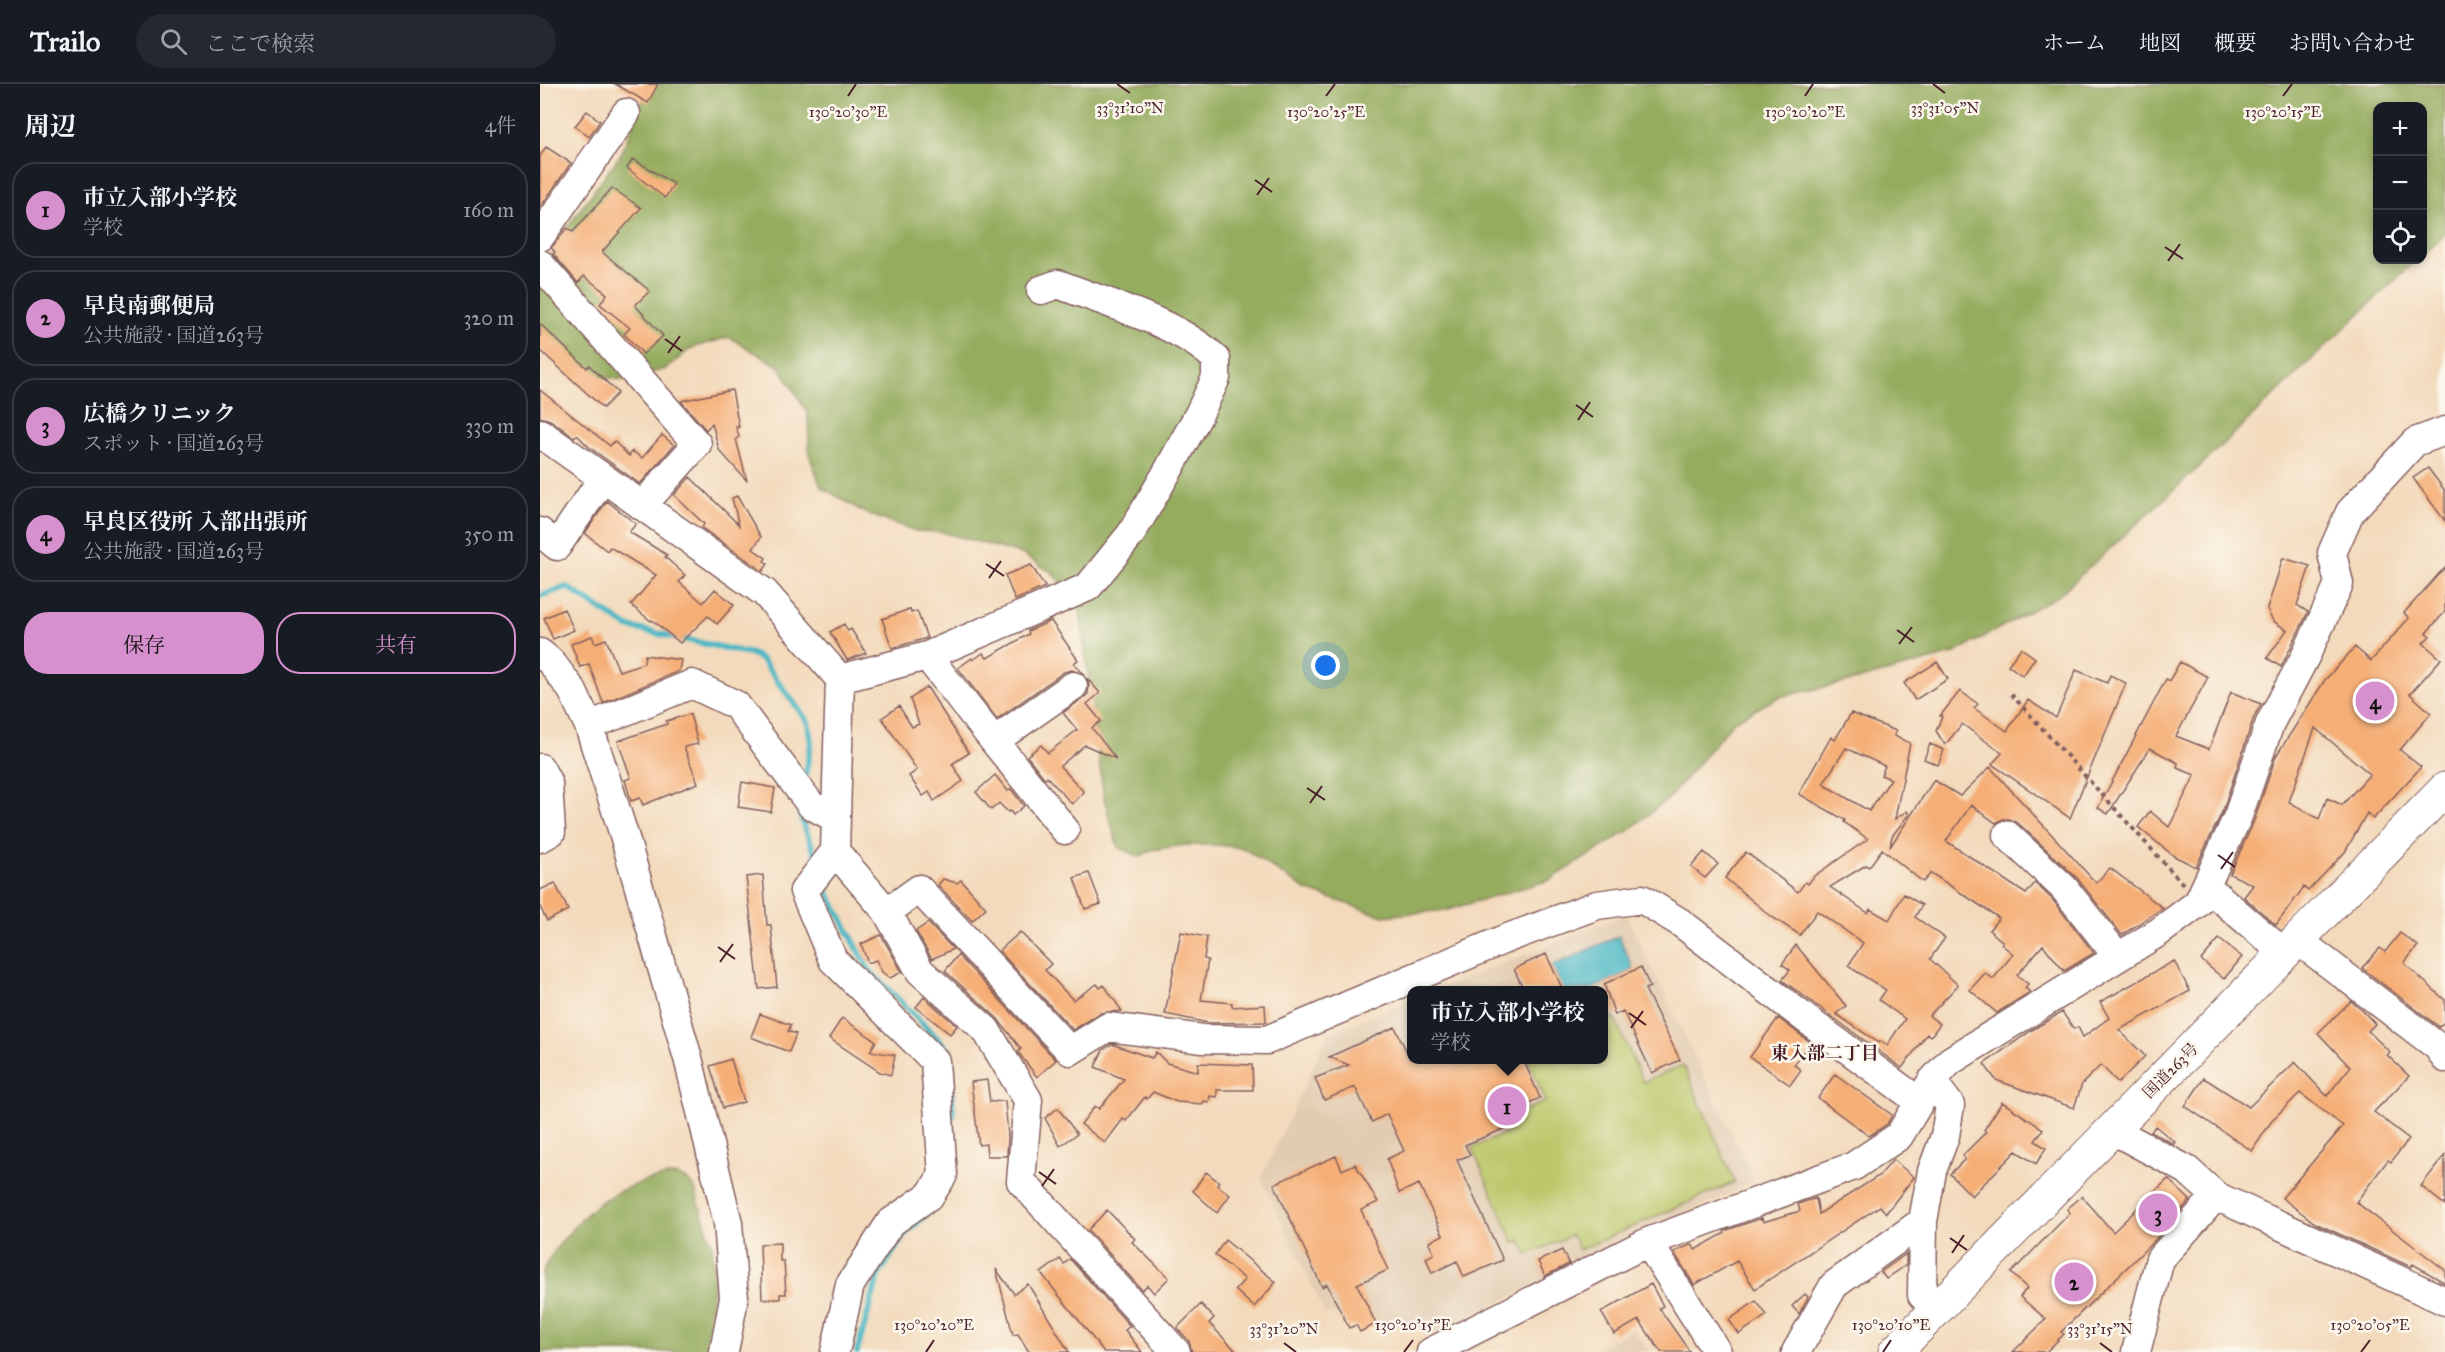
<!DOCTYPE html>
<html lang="ja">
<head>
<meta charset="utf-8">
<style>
  :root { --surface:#171b24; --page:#242831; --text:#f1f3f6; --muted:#9ea1a6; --line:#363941; --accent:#d690ce }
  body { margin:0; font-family:"IM FELL Great Primer","Noto Serif JP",serif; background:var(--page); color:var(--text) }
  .controls { position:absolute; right:18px; top:18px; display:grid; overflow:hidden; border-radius:12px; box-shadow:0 3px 9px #0003 }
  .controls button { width:54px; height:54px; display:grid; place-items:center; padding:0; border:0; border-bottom:2px solid var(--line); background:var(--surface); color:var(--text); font:30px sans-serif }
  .you { position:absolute; left:786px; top:582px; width:21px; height:21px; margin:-15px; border:4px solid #fff; border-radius:50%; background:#1a73e8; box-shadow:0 0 0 9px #1a73e833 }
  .badge { display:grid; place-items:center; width:39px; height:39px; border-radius:50%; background:var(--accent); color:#111; font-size:20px; font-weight:700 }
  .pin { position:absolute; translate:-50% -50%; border:3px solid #fff; box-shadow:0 2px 6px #0006 }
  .popup { position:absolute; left:867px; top:902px; width:201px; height:78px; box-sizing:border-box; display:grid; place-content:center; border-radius:12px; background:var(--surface); filter:drop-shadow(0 2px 4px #0005); font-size:20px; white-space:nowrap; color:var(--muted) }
  .popup b { font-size:22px; color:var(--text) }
  .popup::after { content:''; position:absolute; left:50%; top:100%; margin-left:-12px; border:12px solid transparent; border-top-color:var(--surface) }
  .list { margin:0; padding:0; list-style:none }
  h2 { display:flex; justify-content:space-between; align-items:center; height:78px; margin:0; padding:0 24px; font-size:26px }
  h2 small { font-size:20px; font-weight:400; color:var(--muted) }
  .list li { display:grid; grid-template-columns:39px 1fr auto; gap:18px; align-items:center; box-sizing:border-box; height:96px; margin:0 12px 12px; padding:0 12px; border:2px solid var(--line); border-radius:24px }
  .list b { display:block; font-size:22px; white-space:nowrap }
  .list p { margin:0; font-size:20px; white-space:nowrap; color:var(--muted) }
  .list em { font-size:20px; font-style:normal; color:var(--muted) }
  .actions { display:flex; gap:12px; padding:18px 24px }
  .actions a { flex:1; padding:14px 0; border:2px solid var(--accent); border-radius:24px; text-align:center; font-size:21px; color:var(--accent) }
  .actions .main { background:var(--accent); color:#111 }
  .icon { flex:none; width:33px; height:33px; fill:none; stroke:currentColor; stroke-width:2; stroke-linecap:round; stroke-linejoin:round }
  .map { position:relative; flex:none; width:1905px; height:1268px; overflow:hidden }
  header { display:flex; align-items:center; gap:36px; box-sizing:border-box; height:84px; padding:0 30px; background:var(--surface); border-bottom:2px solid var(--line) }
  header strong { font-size:28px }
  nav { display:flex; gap:33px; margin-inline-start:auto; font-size:21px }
  .search { width:420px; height:54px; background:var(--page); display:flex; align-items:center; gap:15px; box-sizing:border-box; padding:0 21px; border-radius:33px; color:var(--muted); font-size:22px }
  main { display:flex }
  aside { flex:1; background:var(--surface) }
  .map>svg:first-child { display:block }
  .built { fill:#e2ccb1 }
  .green { fill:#bcc86a; stroke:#83744a; stroke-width:1.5 }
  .forest { fill:#95ac5e; stroke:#706644; stroke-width:1.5 }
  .water { fill:#49b7c4; stroke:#4a6b78; stroke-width:1.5 }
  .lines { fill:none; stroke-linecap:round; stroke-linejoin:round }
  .stream { stroke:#49b7c4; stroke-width:6 }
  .building { fill:#f5ae76; fill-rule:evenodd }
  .minor-casing { stroke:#85605e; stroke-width:31 }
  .highway-casing { stroke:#85605e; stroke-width:35 }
  .path { stroke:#85605e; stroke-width:4; stroke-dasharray:4.5 4.5; stroke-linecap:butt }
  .minor { stroke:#fff; stroke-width:28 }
  .highway { stroke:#fff; stroke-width:33 }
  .ticks { fill:none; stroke:#4a1f2b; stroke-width:2 }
  .labels { text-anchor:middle; stroke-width:5; stroke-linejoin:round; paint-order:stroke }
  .street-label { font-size:16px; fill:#4a1f2b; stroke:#fbf7ec }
  .neighbourhood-label { font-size:18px; font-weight:bold; fill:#4a1f2b; stroke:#fbf7ec }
  .ticks-label { font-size:15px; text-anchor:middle; fill:#4a1f2b; stroke:#fbf7ec; stroke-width:5; stroke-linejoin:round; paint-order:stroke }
</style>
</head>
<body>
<header>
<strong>Trailo</strong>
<div class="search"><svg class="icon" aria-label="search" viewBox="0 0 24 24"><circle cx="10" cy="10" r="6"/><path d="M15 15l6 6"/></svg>ここで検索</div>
<nav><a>ホーム</a><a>地図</a><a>概要</a><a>お問い合わせ</a></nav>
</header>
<main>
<aside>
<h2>周辺<small>4件</small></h2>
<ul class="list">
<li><span class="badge">1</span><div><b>市立入部小学校</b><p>学校</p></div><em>160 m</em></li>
<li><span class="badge">2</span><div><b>早良南郵便局</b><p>公共施設 · 国道263号</p></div><em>320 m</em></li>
<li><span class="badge">3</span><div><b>広橋クリニック</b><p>スポット · 国道263号</p></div><em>330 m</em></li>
<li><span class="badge">4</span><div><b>早良区役所 入部出張所</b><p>公共施設 · 国道263号</p></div><em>350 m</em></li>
</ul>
<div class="actions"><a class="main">保存</a><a>共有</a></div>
</aside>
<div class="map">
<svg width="1905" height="1268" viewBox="0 0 1905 1268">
  <rect width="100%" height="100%" fill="#fbf7ec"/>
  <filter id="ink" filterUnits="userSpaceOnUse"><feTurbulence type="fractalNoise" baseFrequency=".0167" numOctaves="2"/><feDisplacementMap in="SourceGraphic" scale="12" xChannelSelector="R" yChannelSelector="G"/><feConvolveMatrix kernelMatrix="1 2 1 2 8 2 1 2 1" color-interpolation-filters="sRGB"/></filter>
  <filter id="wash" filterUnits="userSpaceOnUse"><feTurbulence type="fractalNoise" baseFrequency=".008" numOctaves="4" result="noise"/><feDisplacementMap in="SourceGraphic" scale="24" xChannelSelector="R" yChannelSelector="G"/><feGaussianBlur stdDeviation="1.35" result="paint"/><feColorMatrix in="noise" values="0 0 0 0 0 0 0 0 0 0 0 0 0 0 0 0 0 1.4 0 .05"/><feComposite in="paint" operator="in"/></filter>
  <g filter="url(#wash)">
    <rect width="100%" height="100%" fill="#f3dabc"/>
    <path class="built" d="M1086,831L1215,1097L900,1247L785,1229L721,1094L789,949L871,917V976H1063V906H896Z
      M1093,1245L1110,1268H1052Z"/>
    <path class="green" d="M1074,933L1103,998L1143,981L1195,1098L1039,1166L1032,1151L987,1171L981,1156L974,1159L932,1064L973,1046L968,1034L1006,1017L988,976H1063V938Z"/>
    <path class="forest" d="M106,0H1905V151L1883,170L1882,22H1838V176H1876L1658,384L1519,511L1413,570L1313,597L1239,613L1194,637L1129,714L1088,747L1010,796L907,826L843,832L766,806L703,764L678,761H645L611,766L600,773L578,763L564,715L540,527L513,489L482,470L402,448L376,447L327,430L281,403L269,370L268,330L240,283L189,253L151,264L126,285L83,296L35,288L0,251V195L21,152L81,70L108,3Z
      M136,1091L147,1096L154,1103L173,1164V1202L166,1268H0C0,1243 0,1214 2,1190C8,1169 48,1125 67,1114C87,1102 113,1093 136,1091Z"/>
    <path class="water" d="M1079,852L1094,886L1049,906H1023L1012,882Z"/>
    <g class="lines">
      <path class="stream" d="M0,512L27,503L88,543L212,570L222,576L268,638L271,659L264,698
        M260,723L259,729L277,775
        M284,796L289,811L329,886L410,967L413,1032
        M317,1268L339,1190L365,1150L389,1128"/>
    </g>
    <g id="blocks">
      <path class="building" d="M75,0H118L108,19Z
        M47,27L60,37L49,53L35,42Z
        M6,63L31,79L0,124V72Z
        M93,75L134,100L125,114L87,84Z
        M72,104L101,124L62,168L110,207L95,221L123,252L103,270L84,250L90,244L60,220L67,210L44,192L38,199L13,170L15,168L11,164L27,144L33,148Z
        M0,240L47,284L49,281L78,309L63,324L0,266Z
        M0,306L70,362L74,357L89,372L92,367L102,374L122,351L134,361L100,400L49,363L37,351L34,353L10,336L0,333Z
        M192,306L199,343H196L199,353L196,355L207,397L179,366L172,339L166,346L141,317Z
        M1888,384L1905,407V437L1873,394Z
        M150,393L199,441L192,414L197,412L221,453L213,465L226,474L224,477L228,480L223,487L162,444L164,440L134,411Z
        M67,417L96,440L89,448L127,471L125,473L145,491L139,498L163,519L175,505L194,521L177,540L168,532L140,559L112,536L111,537L91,521L116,491L70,463L67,467L45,449Z
        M1743,474L1770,482L1757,521L1768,528L1741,583L1727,574L1747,546L1733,537L1727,525Z
        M491,481L505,503L475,516L465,491Z
        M1905,483V528L1886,549L1890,552L1883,559L1901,575L1870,610L1891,629L1860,666L1881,683L1833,735L1827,729L1805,768L1768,807L1764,803L1736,841L1704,813L1713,801L1690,790L1714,737L1736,672L1785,596L1815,563L1831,577L1869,534L1864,529ZM1775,644L1830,690L1802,721L1787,714L1779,735L1749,718Z
        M24,525L34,546L13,555L4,534Z
        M370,525L371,529L377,527L387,554L352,564L342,535Z
        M511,537L538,576L534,579L544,591L532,586L524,588L457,635L418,584L432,574L433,576L443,569L447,574L489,550L488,547Z
        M304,540L308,547L311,545L326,569L307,576L290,548Z
        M52,552L55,559L66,555L79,587L104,579L105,571L141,576L139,587L63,619L49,580L40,583L31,560Z
        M1481,564L1495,574L1483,592L1468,581Z
        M1397,578L1408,595L1375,616L1364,599Z
        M1640,578L1668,593L1636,652L1669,665L1691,608L1721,620L1714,633L1683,726L1656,783L1634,772L1598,743L1610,727L1629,743L1655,691L1637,684L1638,679L1610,664L1568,730L1558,724L1626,595L1629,597Z
        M1536,586L1567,599L1570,591L1586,599L1530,734L1452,680L1462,669L1422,640L1405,661L1396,647L1402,633L1400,632L1420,607L1438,620L1434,624L1467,647L1488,616L1516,634Z
        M547,594L560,609L547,620L561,637L552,644L576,675L545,661L520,682L544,708L532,720L507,693L505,695L487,672L501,661L508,669L537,646L523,629L548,610L549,601Z
        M387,603L429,669L412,680L423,697L394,717L389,708L383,712L369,692L377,686L342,634L359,622L372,643L379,640L370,615Z
        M1311,629L1356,647L1354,652L1370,659L1355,735L1367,727L1369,730L1352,752L1350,763L1394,696L1420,712L1450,683L1556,799L1570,784L1623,824L1582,851L1537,794L1478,739L1470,735H1463L1456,739L1431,721L1406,757L1486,810L1495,799L1512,815L1554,869L1524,887L1503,861L1477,891L1488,900L1485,904L1490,908L1457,929L1430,906L1445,889L1453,895L1473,870L1461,860L1463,858L1449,846L1459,834L1391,789L1383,798L1342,765L1329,783L1326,781L1290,803L1328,829L1330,825L1349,836L1364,810L1382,821L1375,833L1405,854L1390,875L1418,901L1389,932L1400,940L1391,952L1387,950L1362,984L1242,896L1250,886L1242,880L1256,861L1306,922L1296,930L1339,959L1341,957L1347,961L1365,935L1339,916L1346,906L1308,882L1323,859L1277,827L1260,851L1232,833L1185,794L1206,768L1258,808L1265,798L1268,800L1274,792L1328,755L1304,738L1305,736L1259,710L1291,653L1295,656ZM1306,664L1345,682L1341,691L1351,695L1329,727L1283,700Z
        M150,630L158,660L144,663L158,699L103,721L100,714L91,717L85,696L91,694L78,657L127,640L126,637Z
        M1390,660L1404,666L1398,681L1384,675Z
        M455,691L468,707L471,705L484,722L473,731L470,727L468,728L459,719L451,726L436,708Z
        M202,698L235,704L231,728L198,723Z
        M1164,768L1178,780L1165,794L1151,783Z
        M549,789L561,820L545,825L534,794Z
        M223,791L227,841H231L237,903L219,905L206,793Z
        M403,795L417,799L421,796L446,824L432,837L398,801Z
        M15,799L28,826L7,837L0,823V806Z
        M388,839L413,865L392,875L376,847Z
        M480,848L511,880L505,886L533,916L557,900L560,904L564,901L582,927L560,929L533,946L459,867Z
        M641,848L667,853L664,875L668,876L661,916L692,919V923L725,921L726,938L669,939L625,930Z
        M1860,849L1878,862L1864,879L1905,916V937L1899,943L1822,884L1840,864L1845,868Z
        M341,851L362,888L350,894L342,888L336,876L328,879L321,860Z
        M1679,855L1702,873L1684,895L1661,876Z
        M1006,870L1023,906H984L974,885Z
        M418,871L516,976L497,993L478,968L481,965L457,934L405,887Z
        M1634,877L1650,907L1579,946L1605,972L1578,999L1561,981L1542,1000L1534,1024L1456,996L1444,980L1492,946L1522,928L1534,945L1538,943L1543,953L1569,934L1560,918Z
        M1101,883L1110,903L1105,905L1140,976L1112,989L1083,927L1075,931L1064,900Z
        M384,913L417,942L410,950L376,923Z
        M1811,917L1823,927L1835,940L1828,947L1850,968L1847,971L1869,992L1834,1028L1869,1055L1851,1078L1848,1076L1816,1118L1905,1186V1199L1873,1180L1871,1183L1775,1139L1742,1114L1803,1042L1760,1009L1733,1035L1712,1067L1645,1022L1664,994L1709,1023L1755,978L1787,1012L1810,983L1778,949Z
        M220,930L251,941L248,947L256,950L249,968L211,953Z
        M302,934L336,957L330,967L355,971L351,991L340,988L289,954Z
        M1238,934L1270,958L1254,981L1261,986L1250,1001L1210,973Z
        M855,943L870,975H983L1000,1014L961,1032L966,1044L925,1061L930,1071L917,1076L963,1176L924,1193L917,1177L892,1189L886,1174L894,1170L889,1158L903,1151L879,1100L859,1109L847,1075L864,1067L847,1030L832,1038L815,1003L784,1016L775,994L809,981L789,973Z
        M572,960L612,974L616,968L627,979L658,988V979L712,981L713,1006H677V1013L670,1012L669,1018L663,1017V1020L637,1018L613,1008L607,1015L605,1013L586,1037L583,1035L565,1059L541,1040L555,1022L559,1025L584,995L555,983L563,966Z
        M191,975L204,1018L183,1024L170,982Z
        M1295,990L1352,1031L1347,1040L1329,1052L1278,1014Z
        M447,996L450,1018L465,1017L468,1052L467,1072H447L446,1060L439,1061L431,998Z
        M1462,1018L1503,1045L1495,1057L1506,1064L1496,1080L1476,1067L1432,1112L1410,1090L1425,1075L1422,1072L1446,1048L1444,1046Z
        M518,1024L537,1050L520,1062L505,1034Z
        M1615,1042L1635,1058L1634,1060L1611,1048Z
        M1905,1071V1121L1881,1102Z
        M796,1072L802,1086L815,1080L838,1118L821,1126L848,1186L817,1200L836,1240L820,1248L816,1241L809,1244L787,1200L782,1203L734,1100Z
        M1353,1076L1374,1093L1346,1129L1340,1122L1215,1205L1197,1177L1154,1201L1134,1168L1152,1160L1155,1166L1185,1149L1184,1147L1222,1134L1223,1138L1260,1127L1258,1120L1276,1114L1279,1130L1340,1091Z
        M666,1088L679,1098L677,1101L690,1111L677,1129L653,1107Z
        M1628,1095L1650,1116L1615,1156L1521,1248L1524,1250L1506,1268H1473L1506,1235L1480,1213L1487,1204L1471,1189L1530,1129L1527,1125L1542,1112L1573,1148Z
        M567,1126L595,1155L592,1158L629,1194L614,1209L607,1201L602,1206L548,1146Z
        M685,1156L736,1198L714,1223L695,1206L705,1195L675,1171Z
        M240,1159V1177H244L246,1210H240V1215H222L220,1160Z
        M1022,1166L1029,1180L1005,1192L998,1177Z
        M1366,1170V1181L1346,1195L1341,1188Z
        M520,1175L524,1180L530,1175L590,1242L585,1246L602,1268H564L501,1189Z
        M456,1185L474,1210L488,1200L529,1268H489L478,1250L473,1251Z
        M1111,1200L1123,1222L1119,1224L1150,1268H1121L1099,1236L1074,1250L1061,1228Z
        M1265,1210L1268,1213L1259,1230L1252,1222Z
        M1216,1217L1227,1231L1199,1250L1189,1236Z
        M661,1220L674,1234L669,1239L697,1268H652L649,1257L637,1244Z"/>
    </g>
  </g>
  <g filter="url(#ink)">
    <use href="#blocks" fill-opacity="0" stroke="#85605e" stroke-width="1.5"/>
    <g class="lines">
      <g class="minor-casing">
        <path id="minor" d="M0,153L86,29
          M0,180L157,360L102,422
          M0,349L225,509L300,595L295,767L347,828L380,887L446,946L488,1016L481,1097L636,1268
          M0,448L17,462L63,394
          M0,569L11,578L32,606L49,642L84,751L149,978L188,1139L194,1214L184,1268
          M387,572L454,657L533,602
          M300,595L387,572L548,503L591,450L629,385L659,330L676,294V275C639,239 566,219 518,200L501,206
          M49,642L152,600L196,621L271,721L295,734
          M454,657L525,746
          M0,684L8,699L11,748L0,754
          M1467,751L1524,804L1578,873
          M295,767L264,807L293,876L395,977L403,1091L390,1111L350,1139L310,1201L295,1268
          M1666,802L1745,870
          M347,828L379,805L530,967L568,943L663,955L727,956L965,855L1057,821L1102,815L1141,839L1266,935L1380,1018
          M1759,857L1898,963L1905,974
          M1392,997L1410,1021L1405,1052L1392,1087L1383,1137L1382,1211L1396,1226
          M1571,1045L1647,1086L1676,1112L1905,1217
          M1108,1158L1177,1268
          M891,1268L1108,1158L1314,1082L1359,1052L1392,997L1410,977L1619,848L1658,819L1698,732L1730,639L1765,573L1799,500L1792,469L1810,428L1875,358L1905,347
          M1256,1268L1294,1201L1383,1137
          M1596,1268L1620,1175L1676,1112"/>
      </g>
      <g class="highway-casing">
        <path id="highway" d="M1355,1268L1905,705"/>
      </g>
      <path class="path" d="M1471,610L1643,800"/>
      <use href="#minor" class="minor"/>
      <use href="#highway" class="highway"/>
    </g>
  </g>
  <path class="ticks" d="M577,0L590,9M1393,0L1405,9M308,12L316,0M786,12L795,0M1265,12L1273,0M1743,12L1752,0M715,96L732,108M717,111L729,94M1625,163L1643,175M1628,177L1640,160M125,255L142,267M128,269L140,252M1036,321L1053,333M1038,336L1050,318M446,480L464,492M449,494L461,477M1357,546L1374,558M1359,560L1372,543M767,704L785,716M770,719L782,702M1678,771L1695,783M1681,785L1693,768M178,863L195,875M180,878L193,860M1089,929L1106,941M1091,944L1103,927M499,1088L516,1100M502,1102L514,1085M1410,1154L1427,1166M1412,1169L1424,1151M744,1259L756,1268M1560,1259L1572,1268M386,1268L394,1256M864,1268L873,1256M1343,1268L1351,1256M1821,1268L1830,1256"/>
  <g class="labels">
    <g class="street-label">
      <text transform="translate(1630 986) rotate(-45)" y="6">国道263号</text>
    </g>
    <g class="neighbourhood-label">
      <text x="1285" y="975">東入部二丁目</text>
    </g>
  </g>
  <g class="ticks-label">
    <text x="590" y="29">33°31'10"N</text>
    <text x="1405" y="29">33°31'05"N</text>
    <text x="308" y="33">130°20'30"E</text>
    <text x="786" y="33">130°20'25"E</text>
    <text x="1265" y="33">130°20'20"E</text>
    <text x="1743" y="33">130°20'15"E</text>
    <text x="394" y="1246">130°20'20"E</text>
    <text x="873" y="1246">130°20'15"E</text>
    <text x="1351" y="1246">130°20'10"E</text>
    <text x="1830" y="1246">130°20'05"E</text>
    <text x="744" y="1250">33°31'20"N</text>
    <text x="1560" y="1250">33°31'15"N</text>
  </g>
</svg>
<div class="controls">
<button>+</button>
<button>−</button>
<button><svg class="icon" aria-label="locate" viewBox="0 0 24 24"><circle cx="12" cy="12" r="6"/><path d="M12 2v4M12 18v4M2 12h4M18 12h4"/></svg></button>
</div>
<div class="you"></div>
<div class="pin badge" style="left:967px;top:1022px">1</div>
<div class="popup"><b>市立入部小学校</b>学校</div>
<div class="pin badge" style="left:1534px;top:1198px">2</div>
<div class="pin badge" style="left:1618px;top:1129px">3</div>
<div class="pin badge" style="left:1835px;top:617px">4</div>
</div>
</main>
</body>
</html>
